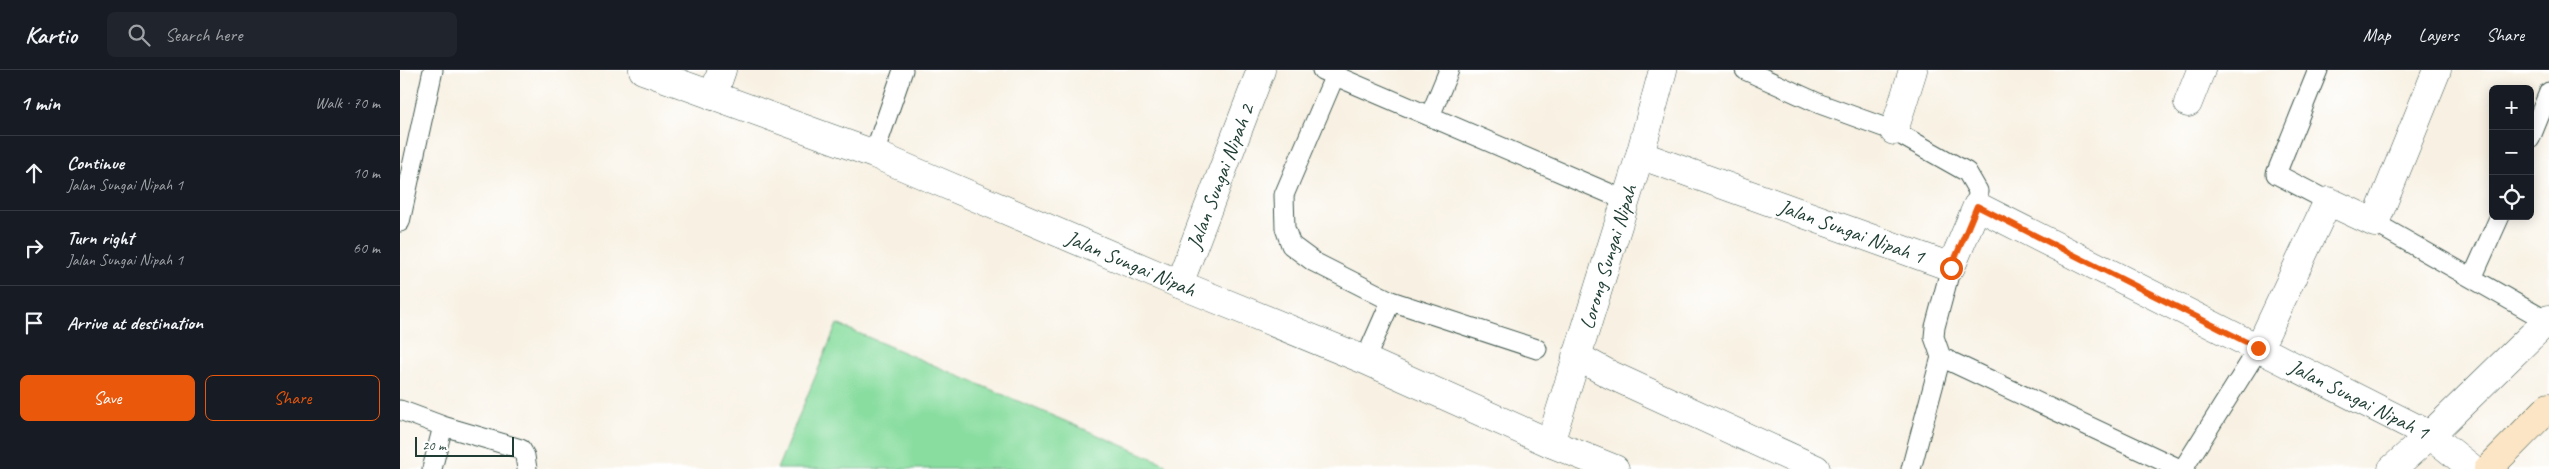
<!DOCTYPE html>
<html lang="en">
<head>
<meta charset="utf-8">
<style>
  :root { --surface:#171b24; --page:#20242c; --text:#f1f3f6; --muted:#9ea1a6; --line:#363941; --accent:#ea580c }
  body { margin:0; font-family:Caveat,sans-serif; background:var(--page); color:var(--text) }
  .controls { position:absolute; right:15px; top:15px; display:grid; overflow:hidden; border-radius:8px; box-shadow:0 2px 12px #0003 }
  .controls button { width:45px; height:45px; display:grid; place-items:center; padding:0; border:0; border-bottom:1px solid var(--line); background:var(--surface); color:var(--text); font:25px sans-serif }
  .scale { position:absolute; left:15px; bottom:12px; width:99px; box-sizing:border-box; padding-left:5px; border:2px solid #1f3d34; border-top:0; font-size:14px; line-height:18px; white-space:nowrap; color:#1f3d34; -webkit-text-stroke:4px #fff; paint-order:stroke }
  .stop { position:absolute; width:15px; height:15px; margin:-11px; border:4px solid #ea580c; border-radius:50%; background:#fff }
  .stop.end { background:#ea580c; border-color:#fff; box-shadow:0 1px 5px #0008 }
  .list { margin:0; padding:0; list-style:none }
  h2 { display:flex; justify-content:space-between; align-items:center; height:65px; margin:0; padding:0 20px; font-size:21px }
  h2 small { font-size:16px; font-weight:400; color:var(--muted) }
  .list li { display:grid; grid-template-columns:32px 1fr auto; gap:15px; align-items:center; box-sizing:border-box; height:75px; padding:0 20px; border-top:1px solid var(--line) }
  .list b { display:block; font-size:19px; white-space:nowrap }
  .list p { margin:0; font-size:16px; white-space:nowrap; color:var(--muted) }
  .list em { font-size:16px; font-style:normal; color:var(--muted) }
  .actions { display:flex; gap:10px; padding:15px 20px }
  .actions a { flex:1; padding:11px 0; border:1px solid var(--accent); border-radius:8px; text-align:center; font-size:18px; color:var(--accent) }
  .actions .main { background:var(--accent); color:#fff }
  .icon { flex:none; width:28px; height:28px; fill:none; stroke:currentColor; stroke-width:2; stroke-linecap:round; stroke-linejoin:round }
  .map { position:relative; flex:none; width:2149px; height:399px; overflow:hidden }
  header { display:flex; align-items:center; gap:30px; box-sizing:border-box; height:70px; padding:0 25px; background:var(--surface); border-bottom:1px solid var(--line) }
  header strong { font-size:24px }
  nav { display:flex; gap:28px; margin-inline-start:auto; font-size:18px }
  .search { width:350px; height:45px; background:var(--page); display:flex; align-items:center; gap:12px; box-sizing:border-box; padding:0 18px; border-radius:8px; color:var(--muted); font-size:19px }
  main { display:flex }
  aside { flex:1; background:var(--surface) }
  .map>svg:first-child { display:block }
  .green { fill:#88dd9f; stroke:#548d6a }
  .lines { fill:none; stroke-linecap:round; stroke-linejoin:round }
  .service-casing { stroke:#40584e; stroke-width:21 }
  .minor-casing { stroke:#40584e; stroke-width:29 }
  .tertiary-casing { stroke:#40584e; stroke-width:29 }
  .secondary-casing { stroke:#40584e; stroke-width:29 }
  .service { stroke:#fff; stroke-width:19 }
  .minor { stroke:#fff; stroke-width:28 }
  .tertiary { stroke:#fff; stroke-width:28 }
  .secondary { stroke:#fce5c4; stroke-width:28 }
  .route { stroke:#ea580c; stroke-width:6 }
  .labels { text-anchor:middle; stroke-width:5; stroke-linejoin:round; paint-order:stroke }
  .street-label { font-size:21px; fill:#1f3d34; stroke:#fff }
</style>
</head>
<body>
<header>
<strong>Kartio</strong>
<div class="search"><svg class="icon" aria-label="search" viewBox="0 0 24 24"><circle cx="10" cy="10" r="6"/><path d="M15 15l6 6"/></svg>Search here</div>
<nav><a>Map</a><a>Layers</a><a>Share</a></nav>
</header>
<main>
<aside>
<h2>1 min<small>Walk · 70 m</small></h2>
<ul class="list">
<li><svg class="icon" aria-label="ahead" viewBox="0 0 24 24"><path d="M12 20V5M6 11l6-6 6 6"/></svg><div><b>Continue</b><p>Jalan Sungai Nipah 1</p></div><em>10 m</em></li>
<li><svg class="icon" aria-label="right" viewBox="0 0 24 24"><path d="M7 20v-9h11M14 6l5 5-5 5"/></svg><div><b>Turn right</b><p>Jalan Sungai Nipah 1</p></div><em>60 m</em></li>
<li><svg class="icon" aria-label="arrive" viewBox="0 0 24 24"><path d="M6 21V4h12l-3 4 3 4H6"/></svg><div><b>Arrive at destination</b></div></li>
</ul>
<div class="actions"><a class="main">Save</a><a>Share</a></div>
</aside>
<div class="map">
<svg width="2149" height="399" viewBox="0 0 2149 399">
  <rect width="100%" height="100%" fill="#fff"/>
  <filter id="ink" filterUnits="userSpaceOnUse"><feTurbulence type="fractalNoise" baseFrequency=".02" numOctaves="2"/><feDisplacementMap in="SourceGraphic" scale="10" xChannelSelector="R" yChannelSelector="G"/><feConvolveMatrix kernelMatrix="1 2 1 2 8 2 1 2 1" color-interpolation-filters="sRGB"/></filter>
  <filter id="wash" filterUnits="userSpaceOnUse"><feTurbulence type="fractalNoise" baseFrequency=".0096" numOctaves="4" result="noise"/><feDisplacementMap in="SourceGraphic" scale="20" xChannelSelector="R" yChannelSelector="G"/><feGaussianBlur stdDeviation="1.12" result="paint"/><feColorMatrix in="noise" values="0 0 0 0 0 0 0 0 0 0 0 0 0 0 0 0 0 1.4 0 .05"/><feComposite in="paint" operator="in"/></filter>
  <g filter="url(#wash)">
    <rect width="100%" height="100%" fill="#f8f1e3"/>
    <path class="green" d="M437,254L766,394L764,399H377Z"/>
  </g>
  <g filter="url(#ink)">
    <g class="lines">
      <g class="service-casing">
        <path id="service" d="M922,0L1225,130
          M1345,0L1420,34L1494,61L1567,102L1578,121L1577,136
          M1918,0L1876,104L1928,131
          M935,5L884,125L885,158L891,175L914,192L991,231L1137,279
          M1030,46L1049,0
          M2130,69L2149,22
          M474,84L503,0
          M0,152L33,0
          M1975,153L2147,251
          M2073,206L2100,146
          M1541,287L1780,399
          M965,290L991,231
          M0,340L43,356L121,379L125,386L127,399
          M32,399L43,356
          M1511,399L1541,287L1534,267L1535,257L1551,197
          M1783,399L1859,278"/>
      </g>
      <g class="minor-casing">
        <g id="minor">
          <path d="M313,26L322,0"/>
          <path d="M1788,33L1801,0"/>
          <path d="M1494,61L1513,0"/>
          <path id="s1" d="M1240,85L1551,197L1577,136L2030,365L2073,399"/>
          <path id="s2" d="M779,214L861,0"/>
          <path d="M1859,278L1928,131L1975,153L2037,0"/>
          <path d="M1176,286L1211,305L1416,399"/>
          <path id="s3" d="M1150,373L1240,85L1263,0"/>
          <path d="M1992,399L2030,365L2149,249"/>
        </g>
      </g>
      <g class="tertiary-casing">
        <g id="tertiary">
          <path id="s4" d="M243,0L474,84L779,214L965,290L1150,373L1215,399"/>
        </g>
      </g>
      <g class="secondary-casing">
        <path id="secondary" d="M2088,399L2149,337"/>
      </g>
      <use href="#service" class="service"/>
      <use href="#minor" class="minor"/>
      <use href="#tertiary" class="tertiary"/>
      <use href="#secondary" class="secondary"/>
    </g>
  </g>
  <g class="lines" filter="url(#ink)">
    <path class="route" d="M1551,198L1577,136L1858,278"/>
  </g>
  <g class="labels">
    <g class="street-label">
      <text dy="7" stroke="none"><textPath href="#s2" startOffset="115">Jalan Sungai Nipah 2</textPath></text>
      <text dy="7" stroke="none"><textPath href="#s1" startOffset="225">Jalan Sungai Nipah 1</textPath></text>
      <text dy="7" stroke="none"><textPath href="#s3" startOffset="195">Lorong Sungai Nipah</textPath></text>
      <text dy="7" stroke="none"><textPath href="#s4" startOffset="525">Jalan Sungai Nipah</textPath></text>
      <text dy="7" stroke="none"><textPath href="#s1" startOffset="825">Jalan Sungai Nipah 1</textPath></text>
    </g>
  </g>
</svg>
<div class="controls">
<button>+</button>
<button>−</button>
<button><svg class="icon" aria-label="locate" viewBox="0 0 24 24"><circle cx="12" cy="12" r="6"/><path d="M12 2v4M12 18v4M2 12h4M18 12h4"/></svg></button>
</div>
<div class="scale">20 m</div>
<div class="stop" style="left:1551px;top:198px"></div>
<div class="stop end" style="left:1858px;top:278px"></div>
</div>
</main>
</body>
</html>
